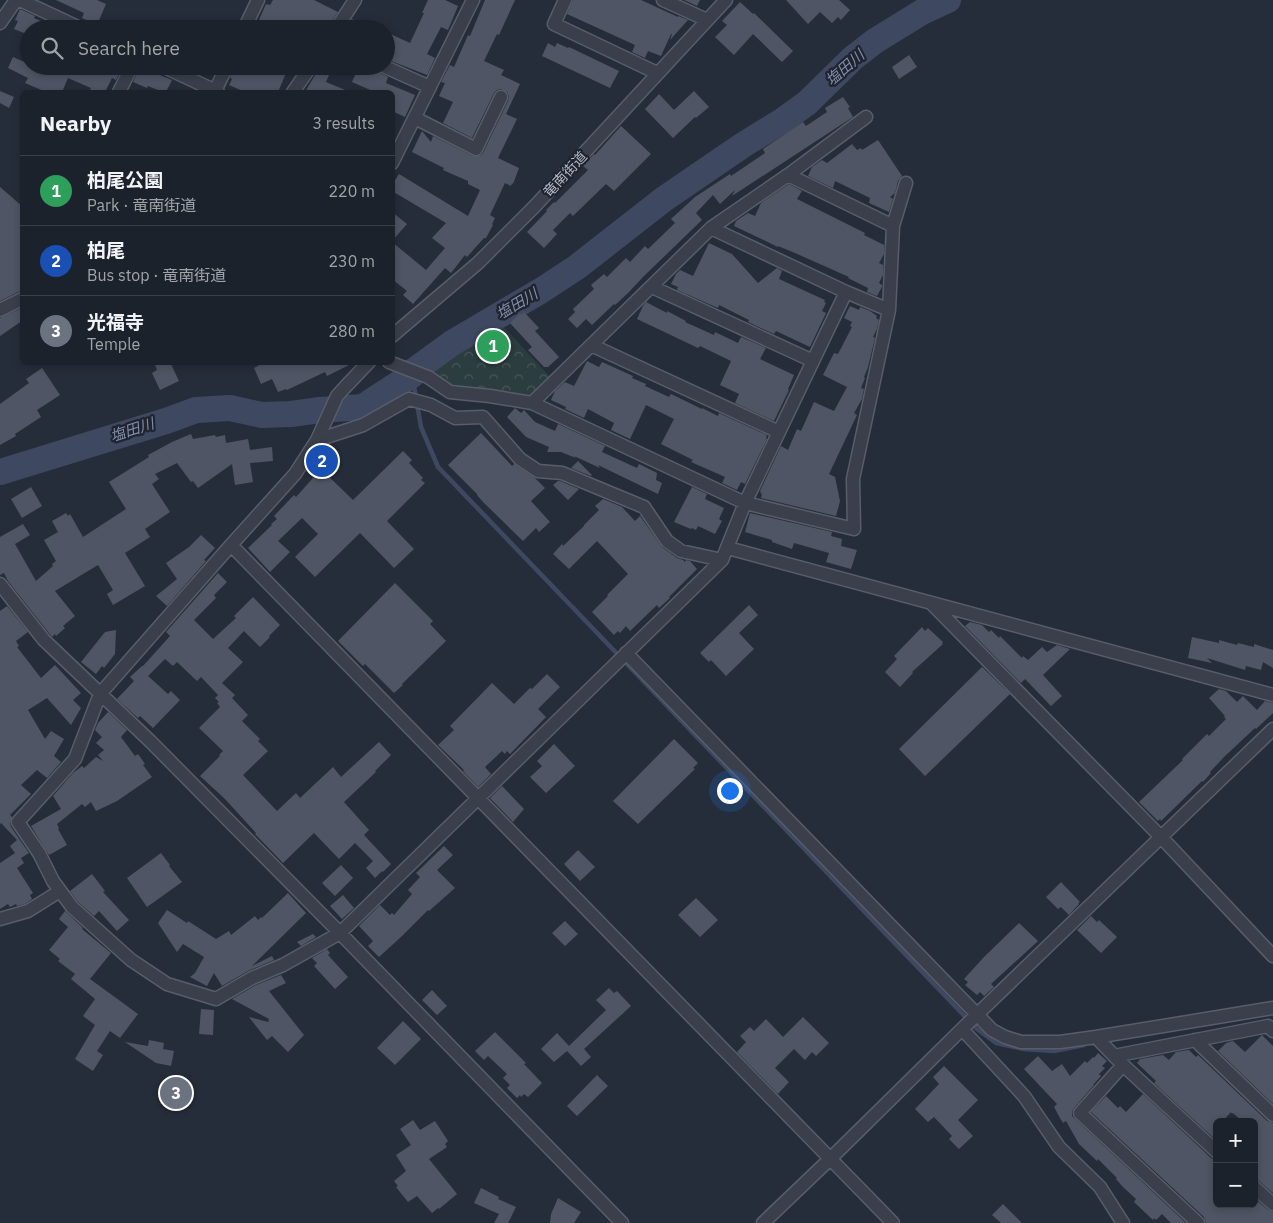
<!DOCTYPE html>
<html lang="en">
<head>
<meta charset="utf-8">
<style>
  :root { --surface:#1c222c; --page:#252a34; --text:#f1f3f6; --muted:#a0a4a9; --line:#3a3f48; --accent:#95adeb }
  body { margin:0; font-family:"IBM Plex Sans","Noto Sans JP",sans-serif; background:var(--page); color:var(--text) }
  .controls { position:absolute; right:15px; bottom:15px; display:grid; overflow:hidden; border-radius:8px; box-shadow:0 2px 8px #0003 }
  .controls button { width:45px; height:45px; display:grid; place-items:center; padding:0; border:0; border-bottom:1px solid var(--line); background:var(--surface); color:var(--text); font:25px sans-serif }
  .you { position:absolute; left:729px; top:790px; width:18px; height:18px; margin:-12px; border:4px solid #fff; border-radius:50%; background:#1a73e8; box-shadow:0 0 0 8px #1a73e833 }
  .badge { display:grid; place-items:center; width:32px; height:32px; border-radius:50%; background:var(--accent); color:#fff; font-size:16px; font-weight:700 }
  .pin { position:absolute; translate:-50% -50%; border:2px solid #fff; box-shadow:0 1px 5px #0006 }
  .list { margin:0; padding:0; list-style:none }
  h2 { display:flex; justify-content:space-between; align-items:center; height:65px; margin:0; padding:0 20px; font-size:21px }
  h2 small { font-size:16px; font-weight:400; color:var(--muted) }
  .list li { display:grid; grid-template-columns:32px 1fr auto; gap:15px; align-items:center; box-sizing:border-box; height:70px; padding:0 20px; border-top:1px solid var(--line) }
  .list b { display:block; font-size:19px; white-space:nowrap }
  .list p { margin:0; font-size:16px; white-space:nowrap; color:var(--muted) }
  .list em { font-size:16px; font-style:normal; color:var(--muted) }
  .icon { flex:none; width:28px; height:28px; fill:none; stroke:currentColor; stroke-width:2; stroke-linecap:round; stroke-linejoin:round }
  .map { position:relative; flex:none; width:1273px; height:1223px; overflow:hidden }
  .search { position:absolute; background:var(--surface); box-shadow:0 2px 8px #0003; left:20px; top:20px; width:375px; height:55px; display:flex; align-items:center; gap:12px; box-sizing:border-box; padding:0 18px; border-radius:28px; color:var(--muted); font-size:19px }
  .panel { position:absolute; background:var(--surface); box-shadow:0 2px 8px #0003; left:20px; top:90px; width:375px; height:275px; border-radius:8px }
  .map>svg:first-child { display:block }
  .park { fill:url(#park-crowns) }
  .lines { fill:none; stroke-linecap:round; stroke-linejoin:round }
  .stream { stroke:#3e4961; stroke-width:4.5 }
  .river { stroke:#3e4961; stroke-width:26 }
  .building { fill:#505565 }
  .street-casing { stroke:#585d69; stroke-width:15 }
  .street { stroke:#3a3f4b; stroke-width:12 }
  .labels { text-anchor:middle; stroke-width:4.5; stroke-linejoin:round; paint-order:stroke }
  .street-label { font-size:14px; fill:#b6bac6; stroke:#1f2430 }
  .water-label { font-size:15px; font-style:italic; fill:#818eaa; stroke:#1f2430 }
</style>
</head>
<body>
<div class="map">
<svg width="1273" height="1223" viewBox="0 0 1273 1223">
  <defs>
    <pattern id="park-crowns" width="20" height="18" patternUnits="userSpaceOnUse" patternTransform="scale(1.25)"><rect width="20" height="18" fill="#2c3d3f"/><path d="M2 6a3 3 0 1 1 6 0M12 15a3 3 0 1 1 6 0" fill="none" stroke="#485759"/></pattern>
  </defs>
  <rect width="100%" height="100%" fill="#262d3a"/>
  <path class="park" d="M501,324L549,376L530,397L453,387L428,369Z"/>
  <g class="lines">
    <path class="stream" d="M412,375L421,427L438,467L977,1029L996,1043L1024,1049L1054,1051L1084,1045"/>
    <path class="river" d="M0,472L166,421L196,410L230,408L262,415L291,414L320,410L363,407L412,375L415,370L452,343L542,290L577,267L664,199L743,145L782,121L807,103L853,58L875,41L922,12L948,0"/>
  </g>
  <path class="building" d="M56,0H97L106,4L97,25L82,18L84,13Z
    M273,0H314L338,12L329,25L328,29H255L266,4L270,5Z
    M428,0H445L458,6L448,30L441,27L427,54L435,58L427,75L386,59V32L410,43L424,13H422Z
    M485,0H515L499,35L497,34L484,61L504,70L501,75L520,84L506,114L517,119L498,158L519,168L513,184L512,183L511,186L505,183L490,215L495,218L492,224L493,225L486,238H484L467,257L465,255L451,273L445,268L413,304L403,295L407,291L392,279V242L426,270L445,248L432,238L446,223L392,191V185L399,174L468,216L480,190L468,184V181L443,170L444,168L412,152L422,131L431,142L433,136L473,156H480L483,153L508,101L509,96L507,92L501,89L497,90L494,93L472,138L443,123L453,102L439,96L445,83L441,82L450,65L454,67L468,35L470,36Z
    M573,0H641L678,17V16L688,20L670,40L672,34H671L661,56L648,51L645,58L632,52L635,45L567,14Z
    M684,0H700L697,6Z
    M786,0H839L850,10L841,20L838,17L832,23L820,12L808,24Z
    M740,2L753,14L754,13L793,51L782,62L753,34L734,55L715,37L727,25L722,21Z
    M20,9L35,16L34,18L58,29H29V35L14,29L18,21L15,20Z
    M352,19L372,29H346Z
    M548,43L555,47L557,43L568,48L569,47L619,71L610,88L542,56Z
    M909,55L917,67L899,79L892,67Z
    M13,57L29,64V66H33L41,70L43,66H123L116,80L112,78L105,92H89L91,88L68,78L62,92H46L25,83L28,78L8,68Z
    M235,66H289L278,92H245L229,85L232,79L230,78Z
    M359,66H366L388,77L386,83L415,95L405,117L392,111V92H375L352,82Z
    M140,67L172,80L166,92H163L148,86L147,88L133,82Z
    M318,70L329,75L326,82L350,92H305Z
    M0,91L14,97L9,108L0,103Z
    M694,91L709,107L696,118L695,117L673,138L645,109L659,94L674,110Z
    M843,97L850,107L848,108L853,117L732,196L735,190L720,204L713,195L696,213L702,220L644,276L628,293L615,305L614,304L592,325L586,319L577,328L568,319L575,312L573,309L594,289L591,285L604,274L607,277L626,258L630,262L645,246L648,249L675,223L671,219L695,197L730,174L731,176L765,153L763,149L803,122L806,126L827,112L825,108Z
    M621,126L651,154L614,191L606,184L573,216L570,213L553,230L557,234L544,248L527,232L547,211L546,210L554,202L555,203L588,170L583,166L594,154L595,155Z
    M878,140L902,176L898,181L895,193L890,197L893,199L889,212L869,203L870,198L835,181L833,188L808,176L812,167L822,160L827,163L852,144L857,150L861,148L862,150Z
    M789,184L802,191L797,199L865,233L864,235L884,245V254L879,263L883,265V275L879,283L882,285V287L877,296L867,292L868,288L848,278L849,277L795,253L778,246V247L734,226L736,221L748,213L755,216L761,203Z
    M0,187L22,206V291L18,292L0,301Z
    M392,212L407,224L392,241Z
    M709,243L732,254L758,283L777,268L782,271L779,279L825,300L824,302L826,303L822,311L826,313L810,347L776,331L774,334L748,322L749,320L719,305L718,308L677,290L678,287L671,284L676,274L680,270L693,276Z
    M646,302L667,313V311L686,321L685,322L714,335L715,332L738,343L741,337L766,348L760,359L794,375L788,389L789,390L774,421L735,403L739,394L720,385L731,361L700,346L698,348L637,319L643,306Z
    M850,306L859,310L860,307L870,311L877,316L876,318L879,320L877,329L873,337L875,338L868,367L864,377L865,378L861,388L864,389L862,399L854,413L857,415L829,474L835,477L840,501L836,516L761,498L762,494L760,493L761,492L760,491L781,446L788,450L797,429L801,431L814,402L834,411L847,387L823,375L834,353L838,354L852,327L850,326L852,322L844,318Z
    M22,308V321L0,336V318Z
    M524,312L539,328L535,331L559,357L548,367H544L528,350L532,347L510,323L520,313L522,315Z
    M587,361L599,367L602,362L633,376L632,378L646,384L645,386L669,397L671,394L702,409V408L718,416L719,413L767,435L766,438L767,439L745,484L741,482L737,490L722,483L725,477L691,462L693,460L661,444L674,419L646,405L630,439L611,430L614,423L588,409L584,418L565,409L566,407L551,400L555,391L565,382L574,386Z
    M154,362H170L179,381L160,390L152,373L157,370Z
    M265,362H355L327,376L325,372L287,390L286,389L278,392L272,379L261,384L254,368Z
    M42,368L60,395L37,410L41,417L15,434L16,436L0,445V404L29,383L26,379Z
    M515,408L521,413L524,410L535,422L555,431L558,424L605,446L602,452L637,468L639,464L657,473L656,480L662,483L658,494L598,465L600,468L574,456L576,458L561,452H547L549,447L526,437L507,417Z
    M481,433L512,466L514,464L535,478L545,488L531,501L550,522L539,532L536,528L523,541L483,502L477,495V494L448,465Z
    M191,434L193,439L215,435L216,437L225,435L226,443L248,439L250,450L272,447L273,461L250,463L253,482L235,485L232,464L198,488L193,481L191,482L177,463L155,474L159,479L152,484L170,512L145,529L150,537L125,553L145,586L113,605L107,594L113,590L98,565L55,591L75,616L63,626L65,628L56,636L55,634L52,637L8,581L4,573L0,575V537L23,524L30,535L15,544L36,581L53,566L52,564L56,561L44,540L58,532L52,521L66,513L68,516L70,514L83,537L126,509L109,482L149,457L148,455L172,442Z
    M403,451L412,460L409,463L423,478L421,480L425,483L387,521L414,549L394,568L360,533L315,577L295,557L318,534L302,518L278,541L290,552L270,572L248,548L272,525L271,524L277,519L274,516L294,495L296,497L321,469L353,500Z
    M578,461L592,475L591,476L571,468Z
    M558,481H560L579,489L568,500L553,485Z
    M31,487L42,506L22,518L11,499Z
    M692,487L707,494L705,499L724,508L719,519L722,521L715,534L698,526L696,530L692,528L691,529L674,522Z
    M603,499L622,507L635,521L640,516L662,547L677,558L683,560L685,562L686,560L690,561L697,569L669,597L670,598L659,608L657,605L630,631L626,626L620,633L618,631L614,635L592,612L608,596L607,595L628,574L597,541L569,569L553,554L562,544L563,546L584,526V525L599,510L595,506Z
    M750,513L832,532L831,536L842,539L841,546L857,550L851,569L826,562L829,553L794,543L792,549L772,542V540L745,532Z
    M201,535L215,548L204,560L206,561L167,606L156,596L177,579L166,563L189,547Z
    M218,573L227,582L214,595L216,598L194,620L213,639L236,618L234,616L253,597L280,625L269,636L270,637L260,647L244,631L228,648L243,662L222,683L235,695L232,698L248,715L242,721L260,739L258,741L268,751L243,775L277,811L296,793L300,798L333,767L341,777L379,742L391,755L375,771L376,772L344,802L369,830L364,835L391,864L383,872L382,871L375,878L366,868L373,861L355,843L339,859L314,833L283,863L255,834L256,833L225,799L200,776L220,756L219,755L223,751L199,728L220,707L217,703L219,702L215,698L218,695L201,677L197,681L177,662L173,666L165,659L148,676L168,694L171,691L180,700L153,728L140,716L138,718L117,699L134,681L130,677L142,666H143L170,636L166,632Z
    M395,583L433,621L430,624L446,641L402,684L403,685L394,693L365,664L363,666L338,641Z
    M749,605L758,615L739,633L754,649L726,676L711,660L709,662L700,653Z
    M7,606L28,632L16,641L19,646L17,647L41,678L55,665L81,693L73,700L81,708L71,725L47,698L28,710L45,739L51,731L64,739L54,756L61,762L47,778L37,770L21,785L31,794L10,815L12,817L10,823L11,827L29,853L21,858L24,863L17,868L33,893L30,895L32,899L25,904L17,906L16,904L10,907L8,904L0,909V863L15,853L10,846L17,840L1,823L0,824V611Z
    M970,622L982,625L989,632L991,630L999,638L1000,636L1022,658L1023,656L1028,660L1042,647L1047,652L1057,645L1070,649L1043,675L1062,696L1051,706L1027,681L1025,679L1021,683L965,626Z
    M922,627L925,631L928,628L943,642L942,643L943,644L912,672L913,673L900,687L885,672L897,659L894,656Z
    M116,630L115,654L104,668L102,666L96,674L81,662L105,632Z
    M1192,637L1219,643V640L1237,645L1238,643L1254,647V644L1273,650V668L1263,662L1261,670L1246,666L1245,670L1207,658L1212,663L1188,658Z
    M982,667L1010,694L925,776L899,749Z
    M547,674L560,687L538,709L546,717L510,754L507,751L505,754L502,751L485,767L491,774L478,787L463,771L464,770L438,745L454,730L450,726L492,683L514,704L530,688L532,689Z
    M1219,689L1226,691L1237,702L1243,696L1257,710L1265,701L1273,703V713L1256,729L1255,728L1224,757L1210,772L1211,773L1203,782L1202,781L1161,821L1160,819L1158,821L1139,802L1183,760L1182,759L1207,734L1209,736L1226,719L1224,717L1225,716L1209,698Z
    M108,712L127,730L121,737L135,756L138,754L145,764L143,765L152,777L117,801L96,811L91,802L85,807L82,804L57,824L59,828L58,829L67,845L49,855L31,826L61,809L53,796L73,773L82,766L84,768L96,757L103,761L98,755L104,750L96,743L102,737L95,730L98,723Z
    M674,739L698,763L693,768L695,769L638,824L613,801Z
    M554,744L575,766L546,793L530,777L542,766L537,761Z
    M502,786L524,809L513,822L490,798Z
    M444,846L453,855L437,870L455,888L429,911L428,910L402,936L379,957L368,946L373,941L359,926L380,905L390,915L392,913L394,915L412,894L408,890L420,877L416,873Z
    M578,850L595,867L580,881L564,864Z
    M161,853L170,865L169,866L182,882L147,907L127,878Z
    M341,865L353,878L335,896L322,883Z
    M92,874L105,891L103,892L129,920L117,931L99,911L94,916L78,902L70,891Z
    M1061,882L1080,902L1078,903L1079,904L1069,915L1061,907L1058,909L1046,897Z
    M288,893L306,913L252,966L272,956L274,960L248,971L222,986L214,973L207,986L190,977L195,973L204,957L183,944L177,952L158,923L167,910L187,923L188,921L216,939L229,931L231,935L255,916L258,920L261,917L262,918Z
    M343,895L354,908L342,919L330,906Z
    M696,898L718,920L700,937L678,915Z
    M65,911L83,928L82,929L111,953L90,979L138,1014L120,1038L110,1031L97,1051L103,1055L93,1071L75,1059L95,1025L83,1016L95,999L71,979L75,974L58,961L60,959L49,950L68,927L59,919Z
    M1091,916L1097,922L1099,920L1117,937L1101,953L1077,930Z
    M565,921L578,934L565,946L552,933Z
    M1019,923L1038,941L991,984L994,987L984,996L980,992L977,995L965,985L968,982L964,979L984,957Z
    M313,934L316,937L301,946L297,942Z
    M327,949L330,953L328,955L348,977L335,989L314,966L317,963L312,958Z
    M281,975L286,983L269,991L304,1035L288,1052L272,1036L267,1040L249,1017L268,1022L269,1019L232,999L256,985Z
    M609,988L614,993L617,991L631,1006L584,1049L591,1057L581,1066L567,1051L554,1062L541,1049L557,1033L569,1046L606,1010L596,1000Z
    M432,990L447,1006L437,1015L422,1000Z
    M201,1009L214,1010L213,1035L199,1034Z
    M803,1017L829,1043L816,1056L812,1052L805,1060L794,1049L775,1068L789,1082L778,1094L737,1052L746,1042L740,1036L750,1027L754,1031L766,1019L783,1037Z
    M403,1021L421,1039L395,1065L377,1048Z
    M495,1032L526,1063L524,1064L542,1083L528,1097L524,1094L521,1097L520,1095L517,1098L507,1088L510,1085L503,1078L507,1074L488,1056L484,1060L475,1051Z
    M1262,1035L1273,1046V1104L1218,1051L1226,1043L1233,1041L1245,1052Z
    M149,1040L164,1043L163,1049L174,1051L171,1066L156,1063L125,1042L148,1046Z
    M1189,1050L1196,1057L1198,1055L1267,1121L1273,1123V1193L1259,1181L1254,1179V1122H1243L1233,1113L1232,1114L1231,1112L1222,1122H1217V1141L1154,1083L1156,1081L1137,1063L1140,1059L1163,1055L1169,1060L1176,1052Z
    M1098,1053L1107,1061L1102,1066L1105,1068L1099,1074L1101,1076L1093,1085H1094L1074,1108L1072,1112V1116L1186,1223H1171L1162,1214L1156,1220L1154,1218L1153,1220L1134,1202L1136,1199L1123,1187L1116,1179L1117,1178L1098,1159L1097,1161L1079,1144L1066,1121L1063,1123L1060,1118L1054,1107L1057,1104L1024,1069L1038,1056L1052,1071L1062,1064L1070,1076L1085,1061L1087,1063L1093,1057L1094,1058Z
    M944,1066L978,1100L958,1120L973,1136L959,1149L949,1139L952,1136L934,1117L928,1122L915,1109L939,1084L933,1077Z
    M597,1075L608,1086L577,1116L567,1106Z
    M1143,1094L1211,1158L1217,1160V1204H1254V1198L1268,1210L1273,1212V1223H1206L1204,1217L1091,1112L1106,1096L1118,1108L1120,1106L1126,1112Z
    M413,1120L420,1130L435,1121L448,1141L445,1144L447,1147L429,1159L457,1194L439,1209L438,1208L432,1213L417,1196L408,1202L396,1187L398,1186L394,1181L406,1171L396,1155L411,1145L400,1129Z
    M481,1188L499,1197L498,1199L516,1207L508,1223H494L499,1214L474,1203Z
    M558,1198L581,1212L574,1223H550L551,1214Z
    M1003,1204L1022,1223H1001L992,1215Z"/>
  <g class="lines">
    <g class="street-casing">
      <path id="street" d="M20,0L82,29
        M565,0L554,24L657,73
        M663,0L707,20
        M0,23L16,0
        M244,29L258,0
        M336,29L355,0
        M162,66L218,92
        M383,66L430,87
        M215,91L227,66
        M119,92L132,66
        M293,92L311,66
        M415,118L476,149L501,97
        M392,163L473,0
        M788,175L893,226
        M711,228L788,175L866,117
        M652,287L813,361
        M846,292L889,310
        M0,310L22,299
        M392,336L478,263L535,206L726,0
        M591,345L779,432
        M369,362L347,385L337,396L317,440L295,474L231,545L100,694L75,759L18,822L39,853L53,881L72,907L131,960L167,984L216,999L252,978L283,965L340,933L722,560L745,503L846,292L711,228L532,403L490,396L450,392L428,377L389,362
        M532,403L745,503L854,529L853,479L889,310L893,226L906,183
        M317,440L363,425L409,399L431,405L455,418L483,417L520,459L538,471L562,473L644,507L667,541L681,551L722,560
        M231,545L893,1223
        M728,548L1273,695
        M0,584L44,640L151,742L340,933L622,1223
        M932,604L1161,837L1273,956
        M626,653L992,1030L1005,1037L1021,1042H1060L1096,1037L1273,1008
        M0,919L28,911L60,891
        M962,1029L1024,1096L1059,1147L1100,1187L1123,1223
        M1096,1037L1123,1065L1217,1152
        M1195,1040L1273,1115
        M1114,1056L1268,1026L1273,1031
        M1123,1065L1080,1113L1198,1223
        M1254,1187L1273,1204
        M763,1223L830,1159L962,1029L1273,729"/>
    </g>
    <use href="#street" class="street"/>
  </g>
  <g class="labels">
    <g class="street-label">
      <text transform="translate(565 174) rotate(-47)" y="5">竜南街道</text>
    </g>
    <g class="water-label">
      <text transform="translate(845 68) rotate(-41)" y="5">塩田川</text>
      <text transform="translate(517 304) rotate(-31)" y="5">塩田川</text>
      <text transform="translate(132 430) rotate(-18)" y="5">塩田川</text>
    </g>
  </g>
</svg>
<div class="controls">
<button>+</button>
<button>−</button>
</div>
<div class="you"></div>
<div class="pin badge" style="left:493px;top:346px;background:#2e9e5b">1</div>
<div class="pin badge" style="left:322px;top:461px;background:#1a4fb4">2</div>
<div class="pin badge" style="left:176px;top:1093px;background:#6b7280">3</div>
<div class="search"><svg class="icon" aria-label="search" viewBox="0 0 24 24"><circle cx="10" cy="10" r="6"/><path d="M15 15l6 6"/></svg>Search here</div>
<section class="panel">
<h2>Nearby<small>3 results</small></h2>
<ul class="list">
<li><span class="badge" style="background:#2e9e5b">1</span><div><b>柏尾公園</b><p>Park · 竜南街道</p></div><em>220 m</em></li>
<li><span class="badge" style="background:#1a4fb4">2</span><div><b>柏尾</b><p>Bus stop · 竜南街道</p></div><em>230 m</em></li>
<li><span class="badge" style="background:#6b7280">3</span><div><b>光福寺</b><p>Temple</p></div><em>280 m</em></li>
</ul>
</section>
</div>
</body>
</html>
